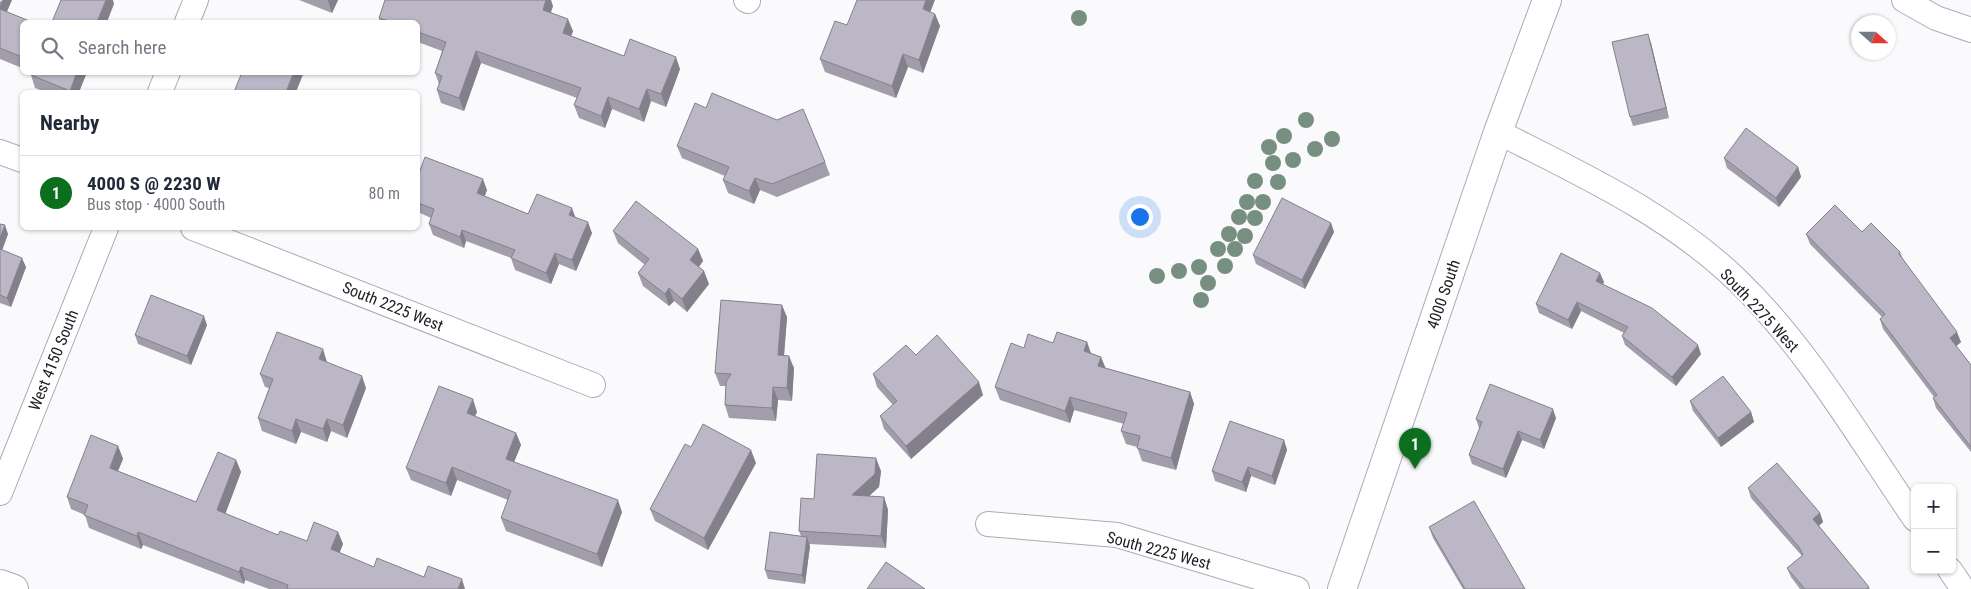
<!DOCTYPE html>
<html lang="en">
<head>
<meta charset="utf-8">
<style>
  :root { --surface:#fff; --page:#f6f6f7; --text:#1f2937; --muted:#747a83; --line:#e0e1e3; --accent:#0c6f1e }
  body { margin:0; font-family:"Roboto Condensed",sans-serif; background:var(--page); color:var(--text) }
  .controls { position:absolute; right:15px; bottom:15px; display:grid; overflow:hidden; border-radius:8px; box-shadow:0 1px 4px #0004 }
  .controls button { width:45px; height:45px; display:grid; place-items:center; padding:0; border:0; border-bottom:1px solid var(--line); background:var(--surface); color:var(--text); font:25px sans-serif }
  .compass { position:absolute; left:1851px; top:15px; width:45px; height:45px; border-radius:50%; background:var(--surface); box-shadow:0 1px 4px #0004; rotate:111deg }
  .you { position:absolute; left:1139px; top:216px; width:18px; height:18px; margin:-12px; border:4px solid #fff; border-radius:50%; background:#1a73e8; box-shadow:0 0 0 8px #1a73e833 }
  .badge { display:grid; place-items:center; width:32px; height:32px; border-radius:50%; background:var(--accent); color:#fff; font-size:16px; font-weight:700 }
  .pin { position:absolute; translate:-50% -41px; filter:drop-shadow(0 1px 2px #0008) }
  .pin::after { content:''; position:absolute; top:26px; width:18px; height:15px; background:inherit; clip-path:polygon(0 0,100% 0,50% 100%) }
  .list { margin:0; padding:0; list-style:none }
  h2 { display:flex; justify-content:space-between; align-items:center; height:65px; margin:0; padding:0 20px; font-size:21px }
  h2 small { font-size:16px; font-weight:400; color:var(--muted) }
  .list li { display:grid; grid-template-columns:32px 1fr auto; gap:15px; align-items:center; box-sizing:border-box; height:75px; padding:0 20px; border-top:1px solid var(--line) }
  .list b { display:block; font-size:19px; white-space:nowrap }
  .list p { margin:0; font-size:16px; white-space:nowrap; color:var(--muted) }
  .list em { font-size:16px; font-style:normal; color:var(--muted) }
  .icon { flex:none; width:28px; height:28px; fill:none; stroke:currentColor; stroke-width:2; stroke-linecap:round; stroke-linejoin:round }
  .map { position:relative; flex:none; width:1971px; height:589px; overflow:hidden }
  .search { position:absolute; background:var(--surface); box-shadow:0 1px 4px #0004; left:20px; top:20px; width:400px; height:55px; display:flex; align-items:center; gap:12px; box-sizing:border-box; padding:0 18px; border-radius:8px; color:var(--muted); font-size:19px }
  .panel { position:absolute; background:var(--surface); box-shadow:0 1px 4px #0004; left:20px; top:90px; width:400px; height:140px; border-radius:8px }
  .map>svg:first-child { display:block }
  .lines { fill:none; stroke-linecap:round; stroke-linejoin:round }
  .street-casing { stroke:#aea9b9; stroke-width:26 }
  .secondary-casing { stroke:#aea9b9; stroke-width:30 }
  .street { stroke:#fff; stroke-width:24 }
  .secondary { stroke:#fff; stroke-width:28 }
  .tree { fill:#778f81 }
  .wall { fill:#a29dab }
  .shaded-wall { fill:#84808b }
  .building { fill:#bcb7c7; stroke:#84808b }
  .labels { text-anchor:middle; stroke-width:4.5; stroke-linejoin:round; paint-order:stroke }
  .street-label { font-size:16px; fill:#1e1c22; stroke:#fff }
</style>
</head>
<body>
<div class="map">
<svg width="1971" height="589" viewBox="0 0 1971 589">
  <rect width="100%" height="100%" fill="#faf9fc"/>
  <g class="lines">
    <g class="street-casing">
      <path id="street" d="M746,0L748,1
        M1904,0L1936,18L1971,30
        M187,22L196,0
        M160,92L168,72
        M1498,132C1581,174 1670,215 1738,281C1809,350 1859,438 1915,519
        M0,152L22,160
        M193,228L593,385
        M0,493L106,228
        M988,524L1117,535L1297,589
        M1950,570L1963,589"/>
    </g>
    <g class="secondary-casing">
      <path id="secondary" d="M0,584L14,589
        M1342,589L1498,132L1547,0"/>
    </g>
    <use href="#street" class="street"/>
    <use href="#secondary" class="secondary"/>
  </g>
  <g class="tree">
    <circle cx="1079" cy="18" r="8"/>
    <circle cx="1306" cy="120" r="8"/>
    <circle cx="1284" cy="136" r="8"/>
    <circle cx="1332" cy="139" r="8"/>
    <circle cx="1269" cy="147" r="8"/>
    <circle cx="1315" cy="149" r="8"/>
    <circle cx="1293" cy="160" r="8"/>
    <circle cx="1273" cy="163" r="8"/>
    <circle cx="1255" cy="181" r="8"/>
    <circle cx="1278" cy="182" r="8"/>
    <circle cx="1247" cy="202" r="8"/>
    <circle cx="1263" cy="202" r="8"/>
    <circle cx="1239" cy="217" r="8"/>
    <circle cx="1255" cy="218" r="8"/>
    <circle cx="1229" cy="234" r="8"/>
    <circle cx="1245" cy="236" r="8"/>
    <circle cx="1218" cy="249" r="8"/>
    <circle cx="1235" cy="249" r="8"/>
    <circle cx="1225" cy="266" r="8"/>
    <circle cx="1199" cy="267" r="8"/>
    <circle cx="1179" cy="271" r="8"/>
    <circle cx="1157" cy="276" r="8"/>
    <circle cx="1208" cy="283" r="8"/>
    <circle cx="1201" cy="300" r="8"/>
  </g>
  <path class="wall" d="M0,0L7,12L22,22V68L0,59Z
    M299,0H338L332,13Z
    M553,6L551,12L573,31L571,36L624,56L680,69L666,107L651,101L644,122L612,109L605,128L579,118L574,105L577,98L481,63L464,111L441,103L437,90L439,84L435,73L442,51L418,42V22H380L379,18Z
    M935,14L940,26L923,73L908,67L896,98L825,72L820,59L847,25Z
    M1651,43L1669,118L1633,126L1630,117Z
    M32,72H87L79,92H46L35,88L31,75Z
    M677,146L825,162L830,175L777,197L760,190L754,204L728,193L723,180L725,176L682,158Z
    M1724,158L1798,167L1801,177L1779,207L1727,168Z
    M418,176L487,190L485,196L528,214L575,217L592,233L576,271L559,264L551,284L515,270L511,258L466,241L464,248L433,235L429,224L431,218L418,212Z
    M1331,223L1334,232L1305,289L1256,264L1253,255Z
    M0,224L8,234L2,250L26,267L11,307L0,303Z
    M613,231L698,249L703,261L699,267L709,284L687,312L674,301L669,306L643,286L638,273L645,265L618,243Z
    M1806,234L1900,252L1903,259L1961,342L1956,346L1971,365V452L1936,408L1933,398L1934,397L1883,329L1880,319L1882,317L1810,244Z
    M1604,282L1603,284L1701,354L1676,386L1625,345L1622,336L1624,333L1581,311L1572,329L1539,313L1536,304Z
    M787,317L784,355L794,368L792,401L778,400L776,421L729,418L725,405L726,386H720L715,373Z
    M207,325L191,365L138,344L135,335Z
    M1087,342L1091,353L1101,357L1105,368L1190,392L1194,404L1176,470L1142,461L1137,447L1126,444L1121,431L1124,424L1074,410L1070,423L1000,400L995,387L1053,343Z
    M916,355L983,395L911,459L884,429L880,416L893,405L877,387L873,374Z
    M327,362L366,388L347,438L331,431L327,442L301,432L296,444L262,431L258,418L269,388L265,387L260,374Z
    M1690,401L1751,412L1754,422L1721,447L1693,411Z
    M477,412L475,416L516,433L521,445L514,462L622,512L602,567L506,531L501,518L508,500L457,480L451,496L411,480L406,468Z
    M1556,418L1544,449L1522,440L1506,478L1472,464L1469,455L1480,428H1479L1476,419Z
    M1284,440L1287,450L1275,485L1251,476L1246,492L1215,481L1212,471Z
    M118,446L123,459L118,471L196,502L236,460L241,472L225,514L278,535L307,541L338,532L343,544L339,553L374,567L424,577L465,589H269L245,580L244,584L143,545L141,549L89,528L85,515L71,509L67,497Z
    M691,447L756,463L708,550L655,521L650,509Z
    M881,471L879,487L869,496L884,497L888,510L886,548L809,544L810,546L805,584L768,579L765,570L801,536L799,531L814,499Z
    M1748,488L1820,513L1823,522L1819,526L1870,589H1800L1791,577L1787,568L1802,556L1751,498Z
    M1429,527L1525,589H1463L1433,538Z"/>
  <path class="shaded-wall" d="M2,0H12L3,21L0,12V6Z
    M106,0H113L114,4L107,22H97Z
    M328,0H338L332,13L328,1Z
    M546,0H551L553,6L547,22L543,10Z
    M926,0H935L927,21L923,9Z
    M935,14L940,26L923,73L919,60Z
    M568,19L573,31L568,45L563,33Z
    M1648,34L1651,43L1669,118L1666,108Z
    M476,51L481,63L464,111L459,98Z
    M903,54L908,67L896,98L892,86Z
    M676,57L680,69L666,107L661,94Z
    M77,72H87L79,92H70V91Z
    M294,72H304L296,92H286Z
    M647,89L651,101L644,122L639,109Z
    M608,97L612,109L605,128L601,116Z
    M1798,167L1801,177L1779,207L1776,198Z
    M755,178L760,190L754,204L749,191Z
    M483,179L487,190L481,204L477,193Z
    M572,208L576,219L569,215Z
    M588,222L592,233L576,271L572,260Z
    M1331,223L1334,232L1305,289L1302,280Z
    M5,225L8,234L0,256V238Z
    M462,230L466,241L464,248L460,237Z
    M698,249L703,261L695,272L690,260Z
    M555,253L559,264L551,284L546,273Z
    M22,258L26,267L11,307L7,298Z
    M704,271L709,284L687,312L682,299Z
    M1600,273L1604,282L1599,290L1596,281Z
    M669,288L674,301L669,306L665,294Z
    M1577,302L1581,311L1572,329L1568,320Z
    M782,305L787,317L783,368L778,355Z
    M204,316L207,325L191,365L187,356Z
    M1957,332L1961,342L1954,348L1950,338Z
    M1087,342L1091,355L1084,351Z
    M1698,345L1701,354L1676,386L1672,377Z
    M323,349L327,362L319,359Z
    M789,356L794,368L792,401L787,388Z
    M1101,357L1106,369L1098,366Z
    M362,376L366,388L347,438L343,425Z
    M979,382L983,395L911,459L906,446Z
    M773,387L778,400L776,421L772,408Z
    M1190,392L1194,404L1176,470L1171,458Z
    M1070,397L1074,410L1070,423L1065,411Z
    M473,399L477,412L471,425L467,413Z
    M1553,409L1556,418L1544,449L1540,440Z
    M1751,412L1754,422L1721,447L1718,438Z
    M296,419L301,432L296,444L292,431Z
    M327,419L331,431L327,442L323,429Z
    M1518,431L1522,440L1506,478L1503,469Z
    M516,433L521,445L510,472L506,459Z
    M1284,440L1287,450L1275,485L1272,476Z
    M118,446L123,459L114,480L110,468Z
    M751,450L756,463L708,550L704,538Z
    M876,458L881,471L879,487L856,508L852,495Z
    M236,460L241,472L222,523L217,510Z
    M452,467L457,480L451,496L446,483Z
    M1248,467L1251,476L1246,492L1242,482Z
    M884,497L888,510L886,548L881,536Z
    M618,500L622,512L602,567L597,554Z
    M1820,513L1823,522L1816,528L1813,519Z
    M138,532L143,545L141,549L137,536Z
    M338,532L343,544L336,562L331,549Z
    M807,537L810,546L805,584L802,575Z
    M241,567L245,580L244,584L239,572Z
    M462,579L465,589H458Z"/>
  <path class="building" d="M61,0H106L97,22H52Z
    M385,0H546L543,10L568,19L563,33L624,56L630,39L676,57L661,94L647,89L639,109L608,97L601,116L574,105L581,88L476,51L459,98L437,90L442,76L435,73L446,42L418,32V22H392L379,18Z
    M857,0H926L923,9L935,14L919,60L903,54L892,86L820,59L835,21L847,25Z
    M0,9L32,22H22V57L0,48Z
    M1648,34L1666,108L1630,117L1612,42Z
    M32,72H77L70,91L31,75Z
    M242,72H294L286,92H234Z
    M712,93L777,120L803,109L825,162L772,184L755,178L749,191L723,180L729,167L677,146L695,103L706,108Z
    M1746,128L1798,167L1776,198L1724,158Z
    M425,157L483,179L477,193L528,214L537,194L572,208L569,215L588,222L572,260L555,253L546,273L511,258L515,250L462,230L460,237L429,224L434,209L418,203V176Z
    M1282,198L1331,223L1302,280L1253,255Z
    M636,201L698,249L690,260L704,271L682,299L669,288L665,294L638,273L649,259L613,231Z
    M1835,205L1862,232L1871,223L1900,252L1899,254L1957,332L1950,338L1971,365V447L1933,398L1937,395L1880,319L1885,314L1806,234Z
    M0,224L5,225L0,238Z
    M0,249L22,258L7,298L0,295Z
    M1561,253L1600,273L1596,281L1652,308L1698,345L1672,377L1622,336L1628,327L1577,302L1568,320L1536,304Z
    M151,295L204,316L187,356L135,335Z
    M721,300L782,305L778,355L789,356L787,388L773,387L772,408L725,405L726,382L731,374L715,373Z
    M277,332L323,349L319,359L362,376L343,425L327,419L323,429L296,419L292,431L258,418L273,379L260,374Z
    M1057,332L1087,342L1084,351L1101,357L1098,366L1190,392L1171,458L1137,448L1140,436L1121,431L1127,413L1070,397L1065,411L995,387L1011,343L1024,348L1028,334L1053,343Z
    M937,335L979,382L906,446L880,416L897,401L873,374L906,345L916,355Z
    M1723,376L1751,412L1718,438L1690,401Z
    M1490,384L1553,409L1540,440L1518,431L1503,469L1469,455L1482,422L1476,419Z
    M439,386L473,399L467,413L516,433L506,459L618,500L597,554L501,518L511,491L452,467L446,483L406,468Z
    M1230,421L1284,440L1272,476L1248,467L1242,482L1212,471Z
    M703,424L751,450L704,538L650,509L685,444L691,447Z
    M91,435L118,446L110,468L196,502L218,452L236,460L217,510L278,535L280,531L307,541L314,522L338,532L331,549L374,567L377,558L424,577L428,566L462,579L458,589H287L288,585L241,567L239,572L138,532L137,536L84,515L88,505L67,497Z
    M817,454L876,458L875,474L852,495L884,497L881,536L799,531L801,498L814,499Z
    M1777,463L1820,513L1813,519L1869,587L1866,589H1805L1787,568L1803,555L1799,547L1748,488Z
    M1474,501L1525,589H1465L1429,527Z
    M770,532L807,537L802,575L765,570Z
    M886,562L925,589H867Z"/>
  <g class="labels">
    <g class="street-label">
      <text transform="translate(1443 294) rotate(-71)" y="6">4000 South</text>
      <text transform="translate(393 306) rotate(22)" y="6">South 2225 West</text>
      <text transform="translate(1760 310) rotate(47)" y="6">South 2275 West</text>
      <text transform="translate(53 360) rotate(-68)" y="6">West 4150 South</text>
      <text transform="translate(1159 550) rotate(15)" y="6">South 2225 West</text>
    </g>
  </g>
</svg>
<div class="controls">
<button>+</button>
<button>−</button>
</div>
<svg class="compass" viewBox="-18 -18 36 36"><path d="M0-13l5 13h-10z" fill="#e53935"/><path d="M0 13l5-13h-10z" fill="#747a83"/></svg>
<div class="you"></div>
<div class="pin badge" style="left:1415px;top:469px">1</div>
<div class="search"><svg class="icon" aria-label="search" viewBox="0 0 24 24"><circle cx="10" cy="10" r="6"/><path d="M15 15l6 6"/></svg>Search here</div>
<section class="panel">
<h2>Nearby<small></small></h2>
<ul class="list">
<li><span class="badge">1</span><div><b>4000 S @ 2230 W</b><p>Bus stop · 4000 South</p></div><em>80 m</em></li>
</ul>
</section>
</div>
</body>
</html>
